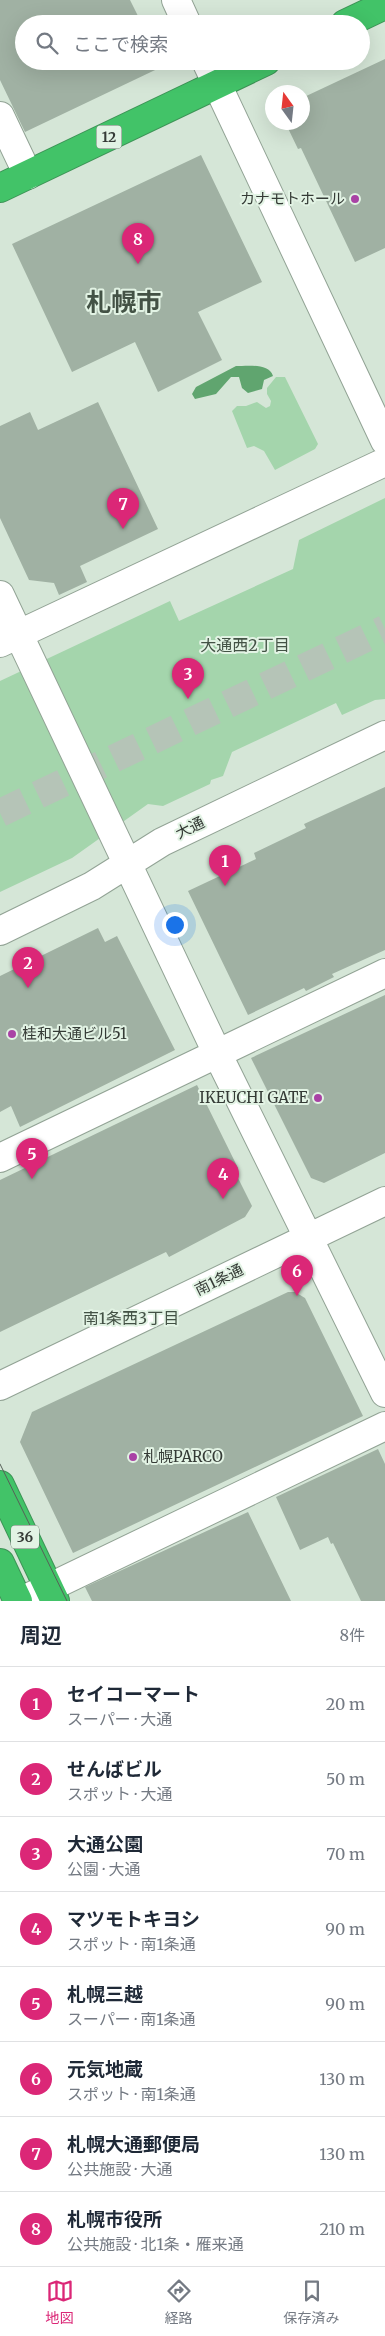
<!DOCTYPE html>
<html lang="ja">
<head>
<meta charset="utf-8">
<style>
  :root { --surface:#fff; --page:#f6f6f7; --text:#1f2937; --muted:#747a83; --line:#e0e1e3; --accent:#db2777 }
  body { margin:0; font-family:Merriweather,"Noto Sans JP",serif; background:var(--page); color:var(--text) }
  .compass { position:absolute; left:265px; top:85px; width:45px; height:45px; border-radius:50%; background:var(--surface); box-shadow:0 5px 20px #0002; rotate:345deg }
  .you { position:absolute; left:174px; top:924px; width:18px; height:18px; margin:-12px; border:4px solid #fff; border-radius:50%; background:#1a73e8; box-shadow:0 0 0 8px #1a73e833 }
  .badge { display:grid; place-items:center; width:32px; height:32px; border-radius:50%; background:var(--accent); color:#fff; font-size:16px; font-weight:700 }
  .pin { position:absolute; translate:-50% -41px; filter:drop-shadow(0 1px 2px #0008) }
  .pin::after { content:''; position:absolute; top:26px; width:18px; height:15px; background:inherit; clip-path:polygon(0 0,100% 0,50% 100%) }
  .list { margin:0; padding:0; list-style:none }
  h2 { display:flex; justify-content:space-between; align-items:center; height:65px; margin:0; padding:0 20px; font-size:21px }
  h2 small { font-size:16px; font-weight:400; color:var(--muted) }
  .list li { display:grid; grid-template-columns:32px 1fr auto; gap:15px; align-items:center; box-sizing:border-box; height:75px; padding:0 20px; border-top:1px solid var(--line) }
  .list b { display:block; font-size:19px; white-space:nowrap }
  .list p { margin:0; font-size:16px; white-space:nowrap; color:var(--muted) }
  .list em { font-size:16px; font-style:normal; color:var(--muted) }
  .icon { flex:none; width:28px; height:28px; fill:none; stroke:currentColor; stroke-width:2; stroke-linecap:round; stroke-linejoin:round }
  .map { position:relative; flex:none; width:385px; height:1601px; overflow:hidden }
  .search { position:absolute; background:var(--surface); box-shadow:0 5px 20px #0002; left:15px; right:15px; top:15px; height:55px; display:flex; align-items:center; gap:12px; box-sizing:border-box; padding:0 18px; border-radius:28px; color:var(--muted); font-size:19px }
  .sheet { height:665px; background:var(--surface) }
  nav { display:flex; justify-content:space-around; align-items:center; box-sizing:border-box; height:70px; border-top:1px solid var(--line); background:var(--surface); font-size:14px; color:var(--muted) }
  nav a { display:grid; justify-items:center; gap:2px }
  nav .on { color:var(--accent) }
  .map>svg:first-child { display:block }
  .green { fill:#a4d5ac }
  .water { fill:#60a56f }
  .building { fill:#a0b1a3 }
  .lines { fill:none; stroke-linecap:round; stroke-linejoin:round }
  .minor-tunnel { stroke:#b5c4b7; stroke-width:28; stroke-dasharray:28 14; stroke-linecap:butt }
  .minor-casing { stroke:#92a395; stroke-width:30 }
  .highway-casing { stroke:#3d9356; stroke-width:30 }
  .minor { stroke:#fff; stroke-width:28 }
  .highway { stroke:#42c368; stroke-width:28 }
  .tram { stroke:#575f58; stroke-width:1 }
  .poi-dot { fill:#a942a5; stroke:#e2f3e4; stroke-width:2 }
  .labels { text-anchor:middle; stroke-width:4; stroke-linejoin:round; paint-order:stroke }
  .shield { fill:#e2f3e4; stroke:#69726a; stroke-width:1 }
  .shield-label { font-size:14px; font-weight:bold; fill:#353b36 }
  .poi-label { font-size:15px; fill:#353b36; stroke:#e2f3e4; text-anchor:end }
  .street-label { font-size:15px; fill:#353b36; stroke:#e2f3e4 }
  .neighbourhood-label { font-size:16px; fill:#435245; stroke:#e2f3e4 }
  .town-label { font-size:25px; font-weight:bold; fill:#435245; stroke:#e2f3e4 }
</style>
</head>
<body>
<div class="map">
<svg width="385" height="1601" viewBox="0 0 385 1601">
  <rect width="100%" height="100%" fill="#d5e6d7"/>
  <path class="green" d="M276,377H285L318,444L315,449L275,470L264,451L254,446L247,448L232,411L237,406H246L257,402L266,408L270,406L271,401L267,394V388Z
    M385,498V699L375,700L342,715L336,703L232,752L223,776L211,780L210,784L163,806L148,804L72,858L0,892V681L170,601L179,621L293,569L299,540Z"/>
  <path class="water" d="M236,366C247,366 269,363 273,376L264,380L262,389L248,393L242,388L239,377H231L216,394L195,399L192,394L196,387Z"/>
  <path class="building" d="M0,0H130L142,24H24V61H174L25,132L0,80Z
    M385,59V248L355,262L301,148L298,149L285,122H302V98Z
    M201,155L262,282L198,312L222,360L158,392L135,342L72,372L12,244Z
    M98,402L158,529L80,566L87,582L59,595L54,583L29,580L0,518V426L30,412L38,430Z
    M385,787V950L332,974L334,977L306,991L304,988L248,1015L188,891L256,859L254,853L306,828L304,824Z
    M98,928L105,942L117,936L175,1050L20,1127L11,1106L0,1112V976Z
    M385,995V1153L324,1183L311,1178L251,1058Z
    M197,1085L238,1168L234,1170L252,1206L245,1217L169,1257L166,1252L0,1332V1180Z
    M288,1292H295L305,1298L363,1416L73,1553L20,1442L32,1412Z
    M378,1449L385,1464V1601H361L333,1543L331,1544L328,1537L300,1550L276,1497Z
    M248,1512L291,1601H92L85,1587Z"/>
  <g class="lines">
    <path class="minor-tunnel" d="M0,813L385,629"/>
    <g class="minor-casing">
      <path id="minor" d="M176,0L187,24
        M206,61L385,441
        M0,116L28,175
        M0,595L217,1053L385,1393
        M0,643L385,462
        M0,931L92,886L162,842L385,735
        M0,1158L385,973
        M0,1386L385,1201
        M21,1601L385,1426"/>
    </g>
    <g class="highway-casing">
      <path id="highway" d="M345,24L385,5
        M0,188L266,61
        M0,1485L55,1601
        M0,1563L18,1601"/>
    </g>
    <use href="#minor" class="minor"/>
    <use href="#highway" class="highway"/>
    <path class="tram" d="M0,1464L67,1601"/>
  </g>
  <g class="poi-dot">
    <circle cx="355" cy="199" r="5"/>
    <circle cx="12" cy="1034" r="5"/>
    <circle cx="318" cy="1098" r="5"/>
    <circle cx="133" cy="1457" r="5"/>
  </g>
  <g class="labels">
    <g class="shield">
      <rect x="96.5" y="125.5" width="25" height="23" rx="4"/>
      <rect x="11" y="1525.5" width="28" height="23" rx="4"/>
    </g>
    <g class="shield-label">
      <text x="109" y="142">12</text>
      <text x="25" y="1542">36</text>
    </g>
    <g class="poi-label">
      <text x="345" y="204">カナモトホール</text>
      <text x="22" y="1039" text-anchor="start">桂和大通ビル51</text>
      <text x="308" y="1103">IKEUCHI GATE</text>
      <text x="143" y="1462" text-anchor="start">札幌PARCO</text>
    </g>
    <g class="street-label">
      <text transform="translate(190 828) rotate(-26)" y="5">大通</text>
      <text transform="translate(219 1280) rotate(-26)" y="5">南1条通</text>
    </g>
    <g class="neighbourhood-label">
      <text x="245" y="651">大通西2丁目</text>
      <text x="131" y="1324">南1条西3丁目</text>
    </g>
    <g class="town-label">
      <text x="124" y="311">札幌市</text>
    </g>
  </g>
</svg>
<svg class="compass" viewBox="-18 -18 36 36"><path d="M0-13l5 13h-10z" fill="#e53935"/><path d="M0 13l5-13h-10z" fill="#747a83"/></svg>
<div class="you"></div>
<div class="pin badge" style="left:225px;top:886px">1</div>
<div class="pin badge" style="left:28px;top:988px">2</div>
<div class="pin badge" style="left:188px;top:699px">3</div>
<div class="pin badge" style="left:223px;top:1199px">4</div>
<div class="pin badge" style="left:32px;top:1179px">5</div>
<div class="pin badge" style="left:297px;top:1296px">6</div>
<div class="pin badge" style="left:123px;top:529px">7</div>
<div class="pin badge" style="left:138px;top:264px">8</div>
<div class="search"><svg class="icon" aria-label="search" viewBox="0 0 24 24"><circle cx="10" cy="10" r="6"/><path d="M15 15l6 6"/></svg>ここで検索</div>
</div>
<section class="sheet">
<h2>周辺<small>8件</small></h2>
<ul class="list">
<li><span class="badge">1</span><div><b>セイコーマート</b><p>スーパー · 大通</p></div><em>20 m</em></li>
<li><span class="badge">2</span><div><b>せんばビル</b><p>スポット · 大通</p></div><em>50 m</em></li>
<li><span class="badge">3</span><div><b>大通公園</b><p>公園 · 大通</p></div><em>70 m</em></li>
<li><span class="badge">4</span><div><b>マツモトキヨシ</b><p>スポット · 南1条通</p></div><em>90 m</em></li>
<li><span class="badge">5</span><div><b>札幌三越</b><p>スーパー · 南1条通</p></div><em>90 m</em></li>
<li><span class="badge">6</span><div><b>元気地蔵</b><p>スポット · 南1条通</p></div><em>130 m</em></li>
<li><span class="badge">7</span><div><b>札幌大通郵便局</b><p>公共施設 · 大通</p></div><em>130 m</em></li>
<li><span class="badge">8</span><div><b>札幌市役所</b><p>公共施設 · 北1条・雁来通</p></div><em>210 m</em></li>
</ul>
</section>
<nav>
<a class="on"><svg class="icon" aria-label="map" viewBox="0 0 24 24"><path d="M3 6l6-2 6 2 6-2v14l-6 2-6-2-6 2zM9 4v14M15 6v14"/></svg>地図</a>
<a><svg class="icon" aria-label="directions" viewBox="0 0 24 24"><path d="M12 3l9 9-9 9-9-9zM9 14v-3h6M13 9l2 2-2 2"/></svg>経路</a>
<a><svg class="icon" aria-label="saved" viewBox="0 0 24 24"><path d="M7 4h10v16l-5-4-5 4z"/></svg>保存済み</a>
</nav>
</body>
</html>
